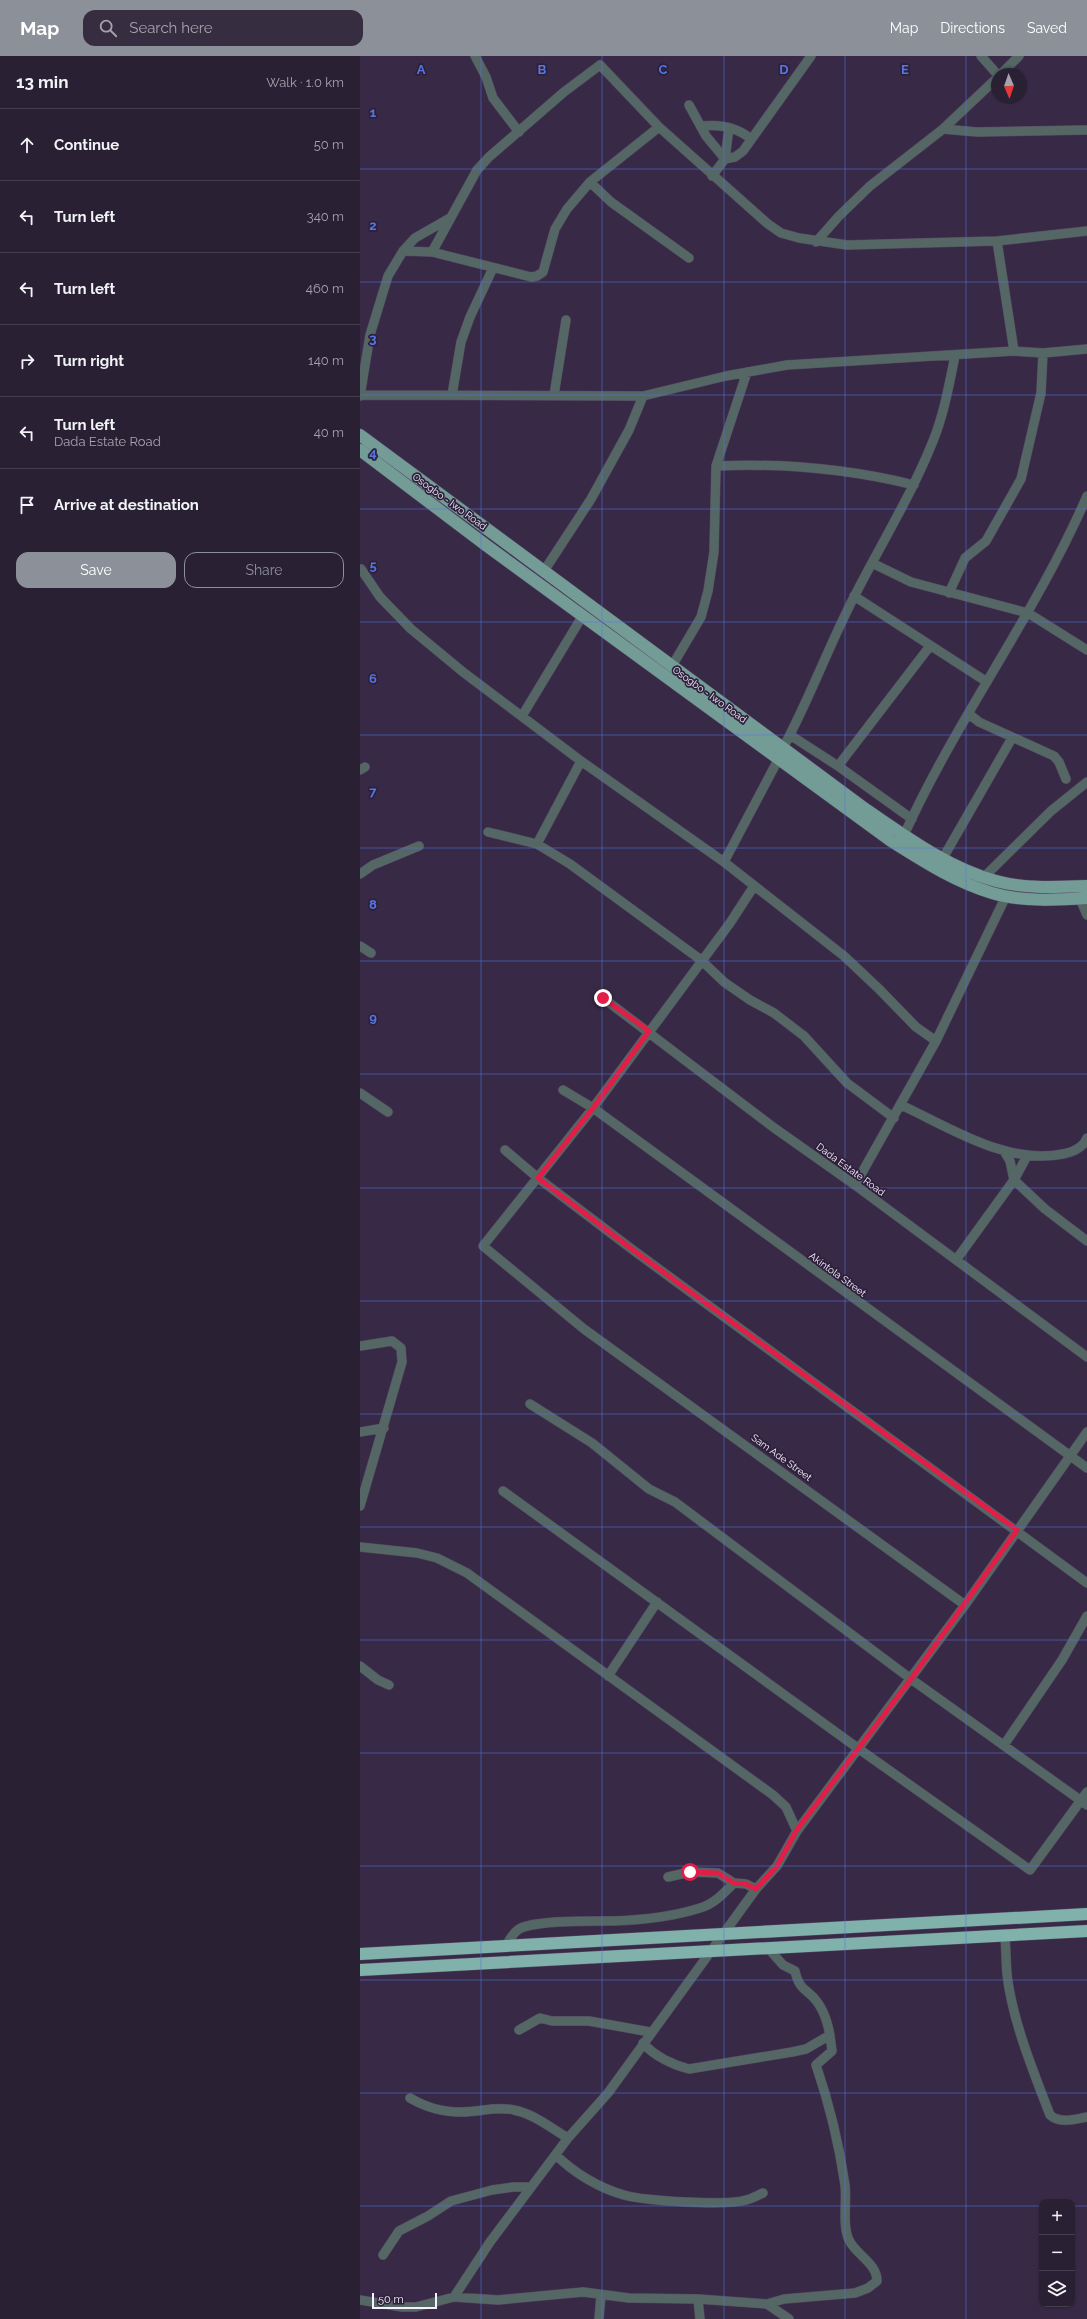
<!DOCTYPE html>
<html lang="en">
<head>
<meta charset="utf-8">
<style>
  :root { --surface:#2a2034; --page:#362d40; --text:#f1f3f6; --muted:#a5a3ac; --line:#463e4f; --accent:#8c9099 }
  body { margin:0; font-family:Raleway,sans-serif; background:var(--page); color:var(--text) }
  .controls { position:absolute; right:12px; bottom:12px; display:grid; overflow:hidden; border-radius:8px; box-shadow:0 1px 3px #0004 }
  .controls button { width:36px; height:36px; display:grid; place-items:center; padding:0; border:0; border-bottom:1px solid var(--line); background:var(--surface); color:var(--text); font:20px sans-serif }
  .compass { position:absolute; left:631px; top:12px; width:36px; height:36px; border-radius:50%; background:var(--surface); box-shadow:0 1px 3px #0004; rotate:178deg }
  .scale { position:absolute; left:12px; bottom:10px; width:65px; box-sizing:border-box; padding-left:4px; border:2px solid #f7f1fd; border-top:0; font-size:11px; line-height:14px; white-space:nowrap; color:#f7f1fd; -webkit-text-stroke:3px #2e203c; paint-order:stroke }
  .stop { position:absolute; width:12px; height:12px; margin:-9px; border:3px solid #e11d48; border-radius:50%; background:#fff }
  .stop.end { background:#e11d48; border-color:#fff; box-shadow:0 1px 4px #0008 }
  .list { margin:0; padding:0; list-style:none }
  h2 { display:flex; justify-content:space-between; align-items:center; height:52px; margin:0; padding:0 16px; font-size:17px }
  h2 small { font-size:13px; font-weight:400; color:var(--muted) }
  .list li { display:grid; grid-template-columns:26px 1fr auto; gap:12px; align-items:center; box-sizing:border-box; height:72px; padding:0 16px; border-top:1px solid var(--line) }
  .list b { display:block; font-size:15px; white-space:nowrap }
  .list p { margin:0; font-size:13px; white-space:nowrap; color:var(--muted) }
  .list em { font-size:13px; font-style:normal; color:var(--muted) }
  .actions { display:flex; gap:8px; padding:12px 16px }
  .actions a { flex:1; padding:9px 0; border:1px solid var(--accent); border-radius:12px; text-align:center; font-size:14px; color:var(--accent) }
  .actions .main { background:var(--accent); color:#fff }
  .icon { flex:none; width:22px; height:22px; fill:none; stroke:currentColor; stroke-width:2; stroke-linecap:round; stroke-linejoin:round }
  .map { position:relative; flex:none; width:727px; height:2263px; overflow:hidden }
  header { display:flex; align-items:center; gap:24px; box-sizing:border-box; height:56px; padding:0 20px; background:var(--accent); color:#fff }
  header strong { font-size:19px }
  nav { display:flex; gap:22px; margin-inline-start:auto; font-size:14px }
  .search { width:280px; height:36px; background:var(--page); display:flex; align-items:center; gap:10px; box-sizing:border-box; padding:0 14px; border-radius:12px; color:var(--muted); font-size:15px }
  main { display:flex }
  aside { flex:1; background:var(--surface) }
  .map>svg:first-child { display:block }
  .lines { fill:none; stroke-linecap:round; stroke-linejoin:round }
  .minor-casing { stroke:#534660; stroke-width:10 }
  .major-casing { stroke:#534660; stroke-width:13 }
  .highway-casing { stroke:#534660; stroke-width:13 }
  .minor { stroke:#546765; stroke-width:9 }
  .major { stroke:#749c97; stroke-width:12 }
  .highway { stroke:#80b1ab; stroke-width:12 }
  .route { stroke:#e11d48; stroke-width:5 }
  .grid { fill:none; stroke:#5477e1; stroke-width:1; stroke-opacity:0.55 }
  .labels { text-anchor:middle; stroke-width:3.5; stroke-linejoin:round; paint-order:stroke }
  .street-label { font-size:10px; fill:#f7f1fd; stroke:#2e203c }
  .grid-label { font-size:13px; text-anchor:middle; font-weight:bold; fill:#5477e1; stroke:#2e203c; stroke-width:3.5; stroke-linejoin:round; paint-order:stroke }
</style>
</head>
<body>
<header>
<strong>Map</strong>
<div class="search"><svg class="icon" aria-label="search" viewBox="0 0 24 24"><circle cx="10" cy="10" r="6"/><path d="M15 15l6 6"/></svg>Search here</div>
<nav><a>Map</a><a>Directions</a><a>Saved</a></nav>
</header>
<main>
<aside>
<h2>13 min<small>Walk · 1.0 km</small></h2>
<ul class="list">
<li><svg class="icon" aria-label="ahead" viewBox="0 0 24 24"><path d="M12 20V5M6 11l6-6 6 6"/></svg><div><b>Continue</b></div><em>50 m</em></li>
<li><svg class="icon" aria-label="left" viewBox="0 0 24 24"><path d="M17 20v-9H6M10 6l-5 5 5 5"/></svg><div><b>Turn left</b></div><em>340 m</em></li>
<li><svg class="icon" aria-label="left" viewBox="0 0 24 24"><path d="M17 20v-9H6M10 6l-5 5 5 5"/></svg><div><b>Turn left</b></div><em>460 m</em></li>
<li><svg class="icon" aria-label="right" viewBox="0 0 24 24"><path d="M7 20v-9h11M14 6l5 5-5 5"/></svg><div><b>Turn right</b></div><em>140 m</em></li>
<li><svg class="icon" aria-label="left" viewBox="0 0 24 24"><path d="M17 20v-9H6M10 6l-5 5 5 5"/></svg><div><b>Turn left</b><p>Dada Estate Road</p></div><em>40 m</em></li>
<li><svg class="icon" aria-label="arrive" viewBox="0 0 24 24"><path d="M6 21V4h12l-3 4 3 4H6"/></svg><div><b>Arrive at destination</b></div></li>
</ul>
<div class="actions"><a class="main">Save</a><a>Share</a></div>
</aside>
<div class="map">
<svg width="727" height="2263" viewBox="0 0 727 2263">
  <rect width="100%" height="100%" fill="#382a46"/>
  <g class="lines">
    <g class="minor-casing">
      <path id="minor" d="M115,0L126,21L133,42L159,76
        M621,0L637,18
        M641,18L659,0
        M329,49L346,80L365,103
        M341,70C359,68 377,71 391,83
        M583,73L617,76L727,74
        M365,103L375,101L383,95L451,0
        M352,120L365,103L369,72
        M230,126L251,146L329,202
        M637,185L654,295
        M456,186L479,160L510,130L583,73L637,22
        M43,195L72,196L171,221L177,220L183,216L195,173L207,153L230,126L299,71
        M72,196L117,114L129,101L204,36L240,9L299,71L408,168L421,177L439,182L487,189L637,185L727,175
        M1,339L283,340L366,320L427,309L654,295L683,297L727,293
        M92,339L101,286L110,261L133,212
        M194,339L206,264
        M0,340L10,279L28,220L43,195L55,182L90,162
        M356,410C423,407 489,413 554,429
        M512,507L551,526L668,557L727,594
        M1,513L20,541L51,573L103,616L221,705L364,806L484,900L519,933L556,971L576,985
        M184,515L231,443L269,374L283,340
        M589,537L605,502L626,485L661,423L681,337L683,297
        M494,540L627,626
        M312,610L341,561L348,535L354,496L356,410L387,316
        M609,658L619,666L694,700L699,706L706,723
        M162,660L223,559
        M430,679L478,710L552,763
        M423,692C450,642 469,589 495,539C521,488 552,438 573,385C584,358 589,329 595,300
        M478,710L570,590
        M0,714L5,711
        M128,776L177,788L210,808L341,904L364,926L390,944L414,957L444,980L487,1027L534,1062
        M544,779C597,662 676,558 727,440
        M177,788L221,705
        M583,802L652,682
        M364,806L419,702
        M0,818L13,809L59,790
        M624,821L691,755L727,726
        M394,830L370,867L233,1052L123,1190L224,1273L605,1549
        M720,843L727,859
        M0,890L11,897
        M243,942L413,1071L495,1129L727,1301
        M203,1034L233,1052L727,1412
        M0,1037L28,1056
        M541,1049C591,1072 646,1109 703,1098C713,1096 723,1092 727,1082
        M145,1094L178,1122L273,1194L727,1527
        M644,1095L650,1105L654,1124L685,1153L727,1185
        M495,1129L576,985L646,840
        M596,1204L654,1124L667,1100
        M0,1290L32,1285L41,1292L42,1306L0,1450
        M170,1348L232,1387L289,1433L315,1446L551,1623L727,1749
        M0,1376L24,1372
        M143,1435L499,1693L670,1814L727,1736
        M0,1491L57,1497L77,1502L107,1517L413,1739L426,1751L437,1775
        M0,1610L18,1624L29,1629
        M248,1620L297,1546
        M644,1689L702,1604L727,1560
        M308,1821L330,1816L358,1817L374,1827L386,1828L396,1833
        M645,1881C646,1893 646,1906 647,1918C652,1964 674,2017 690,2059C700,2068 715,2063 727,2061
        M146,1890C149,1884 153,1877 159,1873C175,1864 232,1865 253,1865C282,1864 312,1861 340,1852C354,1848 364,1837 374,1827
        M159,1974L180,1962L192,1965H229L290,1976
        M283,1987C294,2000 313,2009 329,2013L432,1996L446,1993L470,1979
        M50,2042C67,2052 82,2056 102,2056C120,2056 137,2050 154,2054C174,2058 191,2072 208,2082
        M196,2099C214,2117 239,2132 264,2139C286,2145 365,2150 386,2144C392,2143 398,2139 403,2137
        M23,2199L39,2175L68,2160L91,2145L132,2134L153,2131H171
        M94,2241L130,2186L208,2082L248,2037L396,1833L417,1810L437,1775L605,1549L727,1376
        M338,2243L340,2263
        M0,2244L42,2251H56L94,2241L138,2244L223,2236L269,2242L338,2243L407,2248L424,2243L495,2237L508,2232L517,2225C517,2207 496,2199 489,2184C482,2170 487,2145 485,2129C479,2088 469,2047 456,2009L472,1995C470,1978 468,1962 458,1947C448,1932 440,1937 435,1915L423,1909L408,1892
        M407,2248L429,2263
        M239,2263L241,2239"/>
    </g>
    <g class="major-casing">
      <path id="major" d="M0,379L504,752C545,780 588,812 636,825C665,833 697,831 727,830
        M0,394L127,490L531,785C563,805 595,826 632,837C661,846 697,844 727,842"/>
    </g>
    <g class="highway-casing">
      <path id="highway" d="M0,1898L727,1858
        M0,1914L727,1875"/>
    </g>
    <use href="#minor" class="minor"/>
    <use href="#major" class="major"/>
    <use href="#highway" class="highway"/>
  </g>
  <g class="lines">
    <path class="route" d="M243,942L289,975L233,1052L178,1122L273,1194L657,1474L551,1623L436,1775L417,1810L396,1833L386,1828L374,1827L358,1817L330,1816"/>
  </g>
  <path class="grid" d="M121,0V2263M242,0V2263M364,0V2263M485,0V2263M606,0V2263M0,113H727M0,226H727M0,339H727M0,453H727M0,566H727M0,679H727M0,792H727M0,905H727M0,1018H727M0,1132H727M0,1245H727M0,1358H727M0,1471H727M0,1584H727M0,1697H727M0,1810H727M0,1924H727M0,2037H727M0,2150H682M712,2150H727"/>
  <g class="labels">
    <g class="street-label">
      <text transform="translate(90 445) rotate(36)" y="4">Osogbo - Iwo Road</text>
      <text transform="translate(350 638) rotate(36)" y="4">Osogbo - Iwo Road</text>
      <text transform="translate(491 1113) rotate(36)" y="4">Dada Estate Road</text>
      <text transform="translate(478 1218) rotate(36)" y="4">Akintola Street</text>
      <text transform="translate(422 1401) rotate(36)" y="4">Sam Ade Street</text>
    </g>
  </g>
  <g class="grid-label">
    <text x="61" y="18">A</text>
    <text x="182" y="18">B</text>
    <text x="303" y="18">C</text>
    <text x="424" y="18">D</text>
    <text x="545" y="18">E</text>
    <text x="13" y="61">1</text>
    <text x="13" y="174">2</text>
    <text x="13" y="287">3</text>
    <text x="13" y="401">4</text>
    <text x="13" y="514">5</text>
    <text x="13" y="627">6</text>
    <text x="13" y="740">7</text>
    <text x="13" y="853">8</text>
    <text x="13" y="966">9</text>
  </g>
</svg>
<div class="controls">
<button>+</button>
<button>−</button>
<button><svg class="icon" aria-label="layers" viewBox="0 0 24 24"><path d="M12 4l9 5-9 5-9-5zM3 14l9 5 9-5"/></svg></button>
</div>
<svg class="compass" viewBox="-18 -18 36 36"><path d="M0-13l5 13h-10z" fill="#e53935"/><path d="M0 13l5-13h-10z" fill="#a5a3ac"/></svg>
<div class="scale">50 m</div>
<div class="stop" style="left:330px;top:1816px"></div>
<div class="stop end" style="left:243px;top:942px"></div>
</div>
</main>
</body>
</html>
